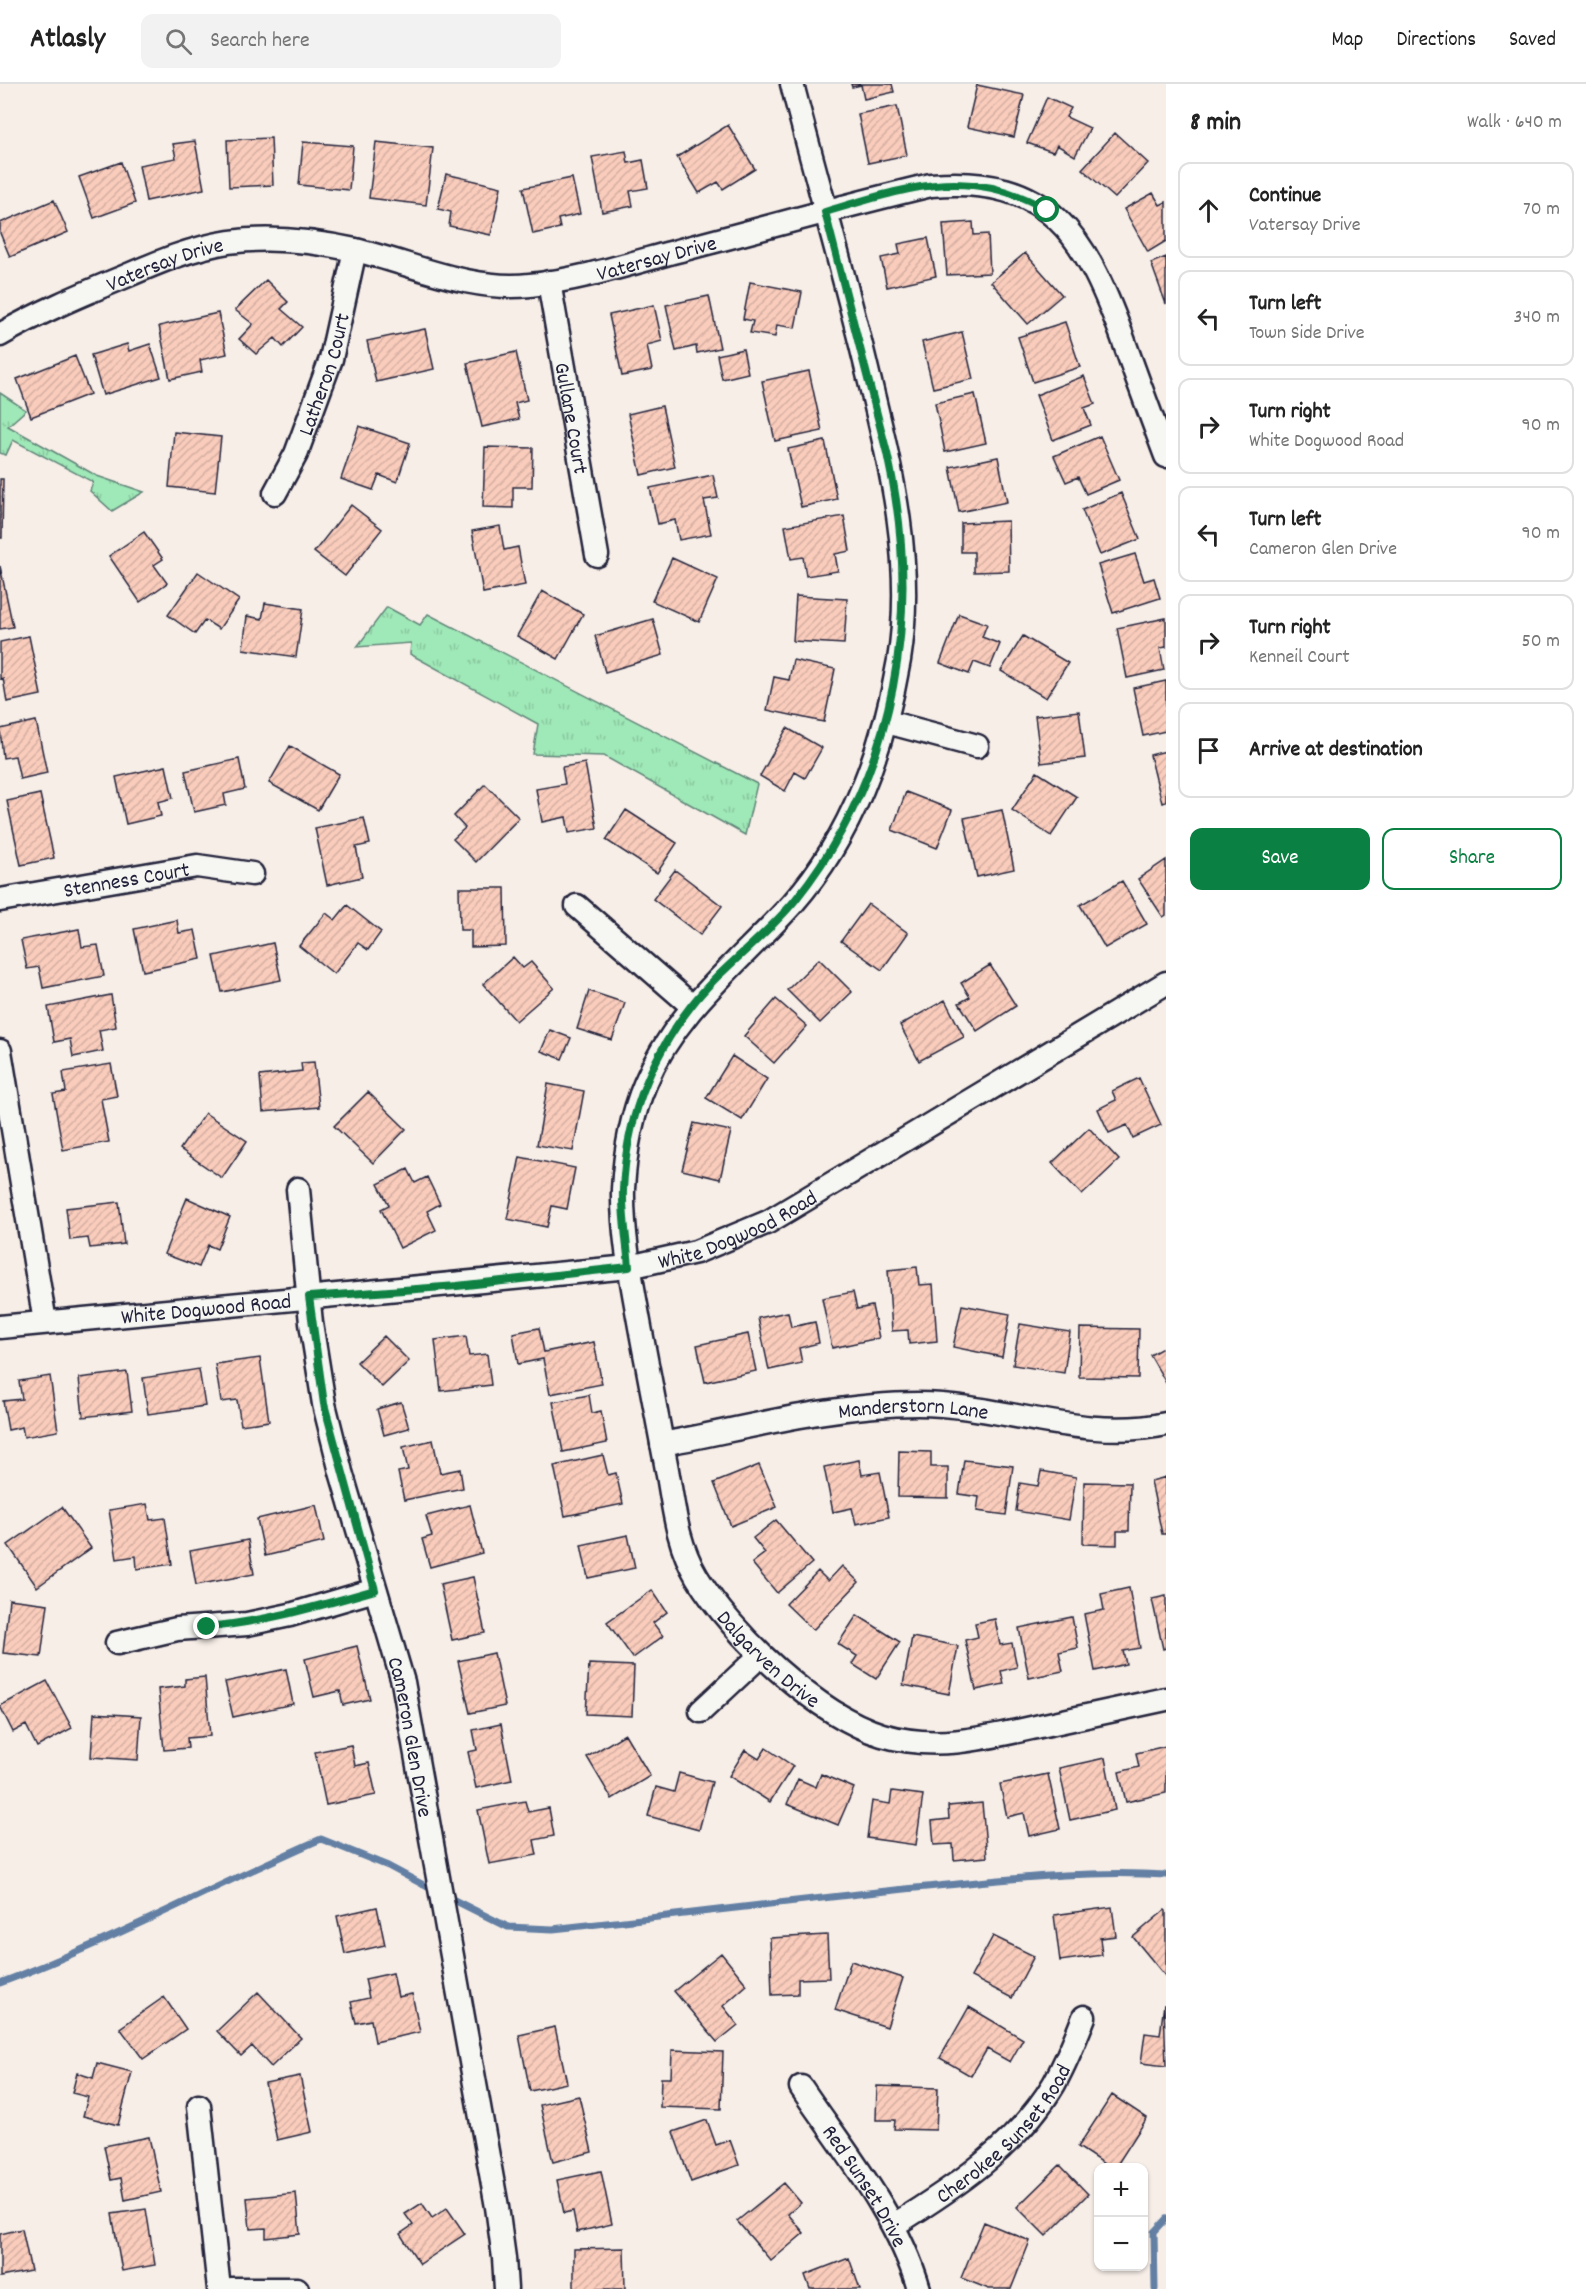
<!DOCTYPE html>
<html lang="en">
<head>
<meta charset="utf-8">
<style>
  :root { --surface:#fff; --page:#f2f2f2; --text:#222; --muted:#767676; --line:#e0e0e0; --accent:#0b8043 }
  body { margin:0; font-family:Dekko,sans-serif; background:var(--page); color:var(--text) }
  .controls { position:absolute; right:18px; bottom:18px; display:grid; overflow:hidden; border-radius:12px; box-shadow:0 2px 4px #0004 }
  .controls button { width:54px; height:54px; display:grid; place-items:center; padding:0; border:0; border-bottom:2px solid var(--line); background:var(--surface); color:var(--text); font:30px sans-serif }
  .stop { position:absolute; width:18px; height:18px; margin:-14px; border:4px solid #0b8043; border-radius:50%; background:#fff }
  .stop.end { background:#0b8043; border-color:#fff; box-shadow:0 2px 6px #0008 }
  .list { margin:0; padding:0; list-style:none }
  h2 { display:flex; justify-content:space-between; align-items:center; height:78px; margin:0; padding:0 24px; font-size:26px }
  h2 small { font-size:20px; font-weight:400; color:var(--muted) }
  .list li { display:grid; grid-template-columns:39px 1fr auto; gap:18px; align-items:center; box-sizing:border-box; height:96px; margin:0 12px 12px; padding:0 12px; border:2px solid var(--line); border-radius:12px }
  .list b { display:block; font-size:22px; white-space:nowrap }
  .list p { margin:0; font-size:20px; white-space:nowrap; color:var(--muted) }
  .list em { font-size:20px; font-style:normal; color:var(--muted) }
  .actions { display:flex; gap:12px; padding:18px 24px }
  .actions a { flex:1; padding:14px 0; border:2px solid var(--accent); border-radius:12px; text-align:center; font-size:21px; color:var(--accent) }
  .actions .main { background:var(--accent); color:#fff }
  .icon { flex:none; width:33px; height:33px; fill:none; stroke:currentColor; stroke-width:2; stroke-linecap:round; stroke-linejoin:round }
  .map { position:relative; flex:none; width:1166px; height:2205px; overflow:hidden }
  header { display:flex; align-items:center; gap:36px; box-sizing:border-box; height:84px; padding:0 30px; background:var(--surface); border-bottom:2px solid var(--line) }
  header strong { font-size:28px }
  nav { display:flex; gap:33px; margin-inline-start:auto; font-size:21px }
  .search { width:420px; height:54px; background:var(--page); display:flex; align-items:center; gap:15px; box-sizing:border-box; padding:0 21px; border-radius:12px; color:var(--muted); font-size:22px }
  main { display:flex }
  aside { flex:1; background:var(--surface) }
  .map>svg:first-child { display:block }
  .grass { fill:url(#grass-tufts); stroke:#608579; stroke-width:1.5 }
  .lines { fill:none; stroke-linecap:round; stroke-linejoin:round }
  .stream { stroke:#6480a4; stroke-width:7 }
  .building { fill:url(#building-hatch); stroke:#22223b; stroke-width:1.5 }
  .minor-casing { stroke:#22223b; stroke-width:27 }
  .minor { stroke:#f6f6f2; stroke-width:22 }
  .route { stroke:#0b8043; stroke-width:8 }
  .labels { text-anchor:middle; stroke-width:4.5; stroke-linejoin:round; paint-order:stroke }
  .street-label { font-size:22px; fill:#22223b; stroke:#f6f6f2 }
</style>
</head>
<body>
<header>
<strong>Atlasly</strong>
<div class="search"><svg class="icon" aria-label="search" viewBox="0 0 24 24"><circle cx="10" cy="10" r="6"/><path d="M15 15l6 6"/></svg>Search here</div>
<nav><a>Map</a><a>Directions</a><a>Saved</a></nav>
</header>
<main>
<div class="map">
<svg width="1166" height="2205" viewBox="0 0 1166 2205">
  <defs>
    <pattern id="grass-tufts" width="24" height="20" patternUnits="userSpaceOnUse" patternTransform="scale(1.5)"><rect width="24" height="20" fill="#9fe8b7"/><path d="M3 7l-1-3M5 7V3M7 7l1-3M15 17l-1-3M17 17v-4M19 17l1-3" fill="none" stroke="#89c79e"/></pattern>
    <pattern id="building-hatch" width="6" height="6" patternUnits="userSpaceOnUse" patternTransform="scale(1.5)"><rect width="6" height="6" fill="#f9ccbc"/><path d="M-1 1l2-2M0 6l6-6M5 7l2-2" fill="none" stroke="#d5afa2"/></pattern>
  </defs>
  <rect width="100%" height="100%" fill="#f7eee7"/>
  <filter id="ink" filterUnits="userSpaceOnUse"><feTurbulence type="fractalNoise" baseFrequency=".0167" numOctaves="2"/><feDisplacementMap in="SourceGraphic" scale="12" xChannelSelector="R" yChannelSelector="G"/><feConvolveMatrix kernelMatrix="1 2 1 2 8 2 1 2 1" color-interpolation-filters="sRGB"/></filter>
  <g filter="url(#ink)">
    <path class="grass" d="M0,309L26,326L8,342L97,392L144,408L112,427L90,407L93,398L13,356L6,371L0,369Z
      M387,523L420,541L428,530L757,700L745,751L604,672L533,670L538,640L410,570L411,559L357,563Z"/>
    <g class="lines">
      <path class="stream" d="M448,1813L508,1843L553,1845C685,1831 816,1813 947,1801C1020,1794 1093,1786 1166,1791
        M0,1899C110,1858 213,1802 321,1755L388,1782L435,1807
        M1155,2205L1154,2148L1166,2135"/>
    </g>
    <path class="building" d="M851,0H892L894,8L864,15L861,1L852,3Z
      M977,1L1024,11L1014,53L967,43Z
      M1047,13L1071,24L1066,33L1090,44L1075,72L1057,61L1053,68L1027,59Z
      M897,22L907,71L868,79L858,30Z
      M728,41L755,85L723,105L718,98L699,109L677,73Z
      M1115,49L1148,79L1115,114L1082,85Z
      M271,54L273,101L229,103L227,56Z
      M195,57L204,105L146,117L139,81L176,74L173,60Z
      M303,58L353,62L349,106L299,101Z
      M376,58L433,64L426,121L369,114Z
      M626,67L628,79L643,76L648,104L630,107L633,122L602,128L592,73Z
      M121,78L135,119L94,134L79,93Z
      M446,90L501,103L491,151L449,142L451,128L438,125Z
      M572,94L580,130L558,135L560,144L533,150L523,104Z
      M1153,109L1160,121L1166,118V157L1148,168L1124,125Z
      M54,116L68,148L10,173L0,149V139Z
      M973,138L974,151L988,150L990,189L947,191L943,140Z
      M928,154L936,192L887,203L881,174L900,170L898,160Z
      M1025,169L1062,211L1028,240L991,198Z
      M1166,173V220L1151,179Z
      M266,196L288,218L281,225L302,243L283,263L275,254L256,270L239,255L253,240L235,226Z
      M750,198L802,208L795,244L777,241L775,253L750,249L753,237L743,235Z
      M709,212L720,264L697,269L696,262L676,267L666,221Z
      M654,221L662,257L647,261L652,286L622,292L609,231Z
      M218,229L227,270L200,276L202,288L170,295L159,242Z
      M1065,238L1080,283L1033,298L1018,253Z
      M425,245L434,285L376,298L367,257Z
      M962,248L973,295L933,304L922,258Z
      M127,260L129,267L150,260L161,293L103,311L91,271Z
      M743,265L748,289L722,295L717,271Z
      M516,268L527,316L515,319L519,335L482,343L467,279Z
      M75,272L90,310L31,333L17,295Z
      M809,287L822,347L775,357L762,297Z
      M1084,292L1095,320L1084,324L1091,341L1053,356L1036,311Z
      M975,310L986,359L945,368L935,319Z
      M662,322L675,383L641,391L628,330Z
      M359,342L410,359L397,398L379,391L373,406L341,395Z
      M174,348L221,353L215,408L169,403Z
      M1100,352L1119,396L1086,410L1078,393L1066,398L1054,372Z
      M825,357L837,415L801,423L788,365Z
      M485,363L533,364L532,403H513V424L483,423Z
      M998,373L1007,418L959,428L950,383Z
      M713,391L718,414L704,416L711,450L679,456L675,436L658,440L650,404Z
      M0,395H3L2,454H0Z
      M1121,409L1140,455L1100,471L1082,426Z
      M351,421L382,445L345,492L314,468Z
      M844,432L850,467L835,470L838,487L806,492L803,473L791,475L785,442Z
      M1008,437L1009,487L974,488V468H961V439Z
      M500,442L504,466L518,463L525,501L483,509L472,447Z
      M144,448L163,475L154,481L167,499L140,518L109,472Z
      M1135,470L1144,497L1154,494L1160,514L1113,529L1098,481Z
      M672,474L718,495L699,538L652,517Z
      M0,482L13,543L0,545Z
      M198,488L239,516L219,545L205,536L195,550L168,531Z
      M542,507L583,530L558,575L517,552Z
      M796,512L847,515L844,560L793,557Z
      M265,519L303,525L296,573L243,565L247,532L262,535Z
      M959,530L987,540L982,553L1000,560L990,584L974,578L969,590L940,579Z
      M1166,534V563L1160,564L1164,586L1127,594L1117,544Z
      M653,535L663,571L605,588L595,552Z
      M29,552L41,611L7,618L3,594L0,595V558Z
      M1023,552L1068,579L1046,614L1001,587Z
      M793,576L835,585L824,638L767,626L774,593L789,596Z
      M1166,597V647L1143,652L1133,604Z
      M1079,627L1085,674L1041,679L1035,632Z
      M36,637L47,689L20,695L15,672L3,674L0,645Z
      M787,644L822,664L805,694L795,688L785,707L760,692Z
      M290,662L339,690L318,726L269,699Z
      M1166,667V718L1162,719L1150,671Z
      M239,675L245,705L224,710L226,721L194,728L185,687Z
      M585,679L597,744L569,749L566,733L542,738L536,705L565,700L562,683Z
      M166,682L173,714L158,718L161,732L126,740L116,693Z
      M1037,688L1077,713L1051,752L1012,726Z
      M485,700L519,734L476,778L453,755L465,744L454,732Z
      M906,708L952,726L937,764L892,746Z
      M40,710L54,774L21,781L7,717Z
      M626,726L677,759L657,789L606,756Z
      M1002,726L1014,785L977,793L964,734Z
      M364,734L370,760L356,763L362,793L327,801L315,744Z
      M1166,776V831L1163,833L1138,795Z
      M675,786L722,822L700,851L653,815Z
      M1122,797L1147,840L1105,864L1080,821Z
      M459,804H505L506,862L471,863V846H460Z
      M868,820L908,849L882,886L841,857Z
      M347,821L381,848L368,866L358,859L334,890L299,862L326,829L335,836Z
      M177,836L179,849L195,846L201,875L143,887L134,845Z
      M79,845L82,863L98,861L104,892L43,904L39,883L27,885L21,856Z
      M273,859L281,896L222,908L214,872Z
      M513,873L523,884L531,878L554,904L516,937L483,900Z
      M819,875L852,908L820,939L787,906Z
      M990,881L1016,922L977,947L959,919L970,913L961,899Z
      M589,907L625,919L612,956L577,945Z
      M111,911L116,943L99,946L103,967L73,973L70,955L54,958L48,923Z
      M776,915L807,942L774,979L744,952Z
      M945,916L964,953L919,977L900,941Z
      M550,946L571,954L562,975L541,967Z
      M732,972L767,995L742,1036L706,1014Z
      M314,978L319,1023L263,1028L260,992L302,987L301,979Z
      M111,980L117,1012L101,1015L109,1058L63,1066L53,1010L66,1008L63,988Z
      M1139,994L1161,1041L1133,1054L1127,1041L1109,1049L1098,1025L1116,1016L1112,1007Z
      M548,1000L584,1007L573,1067L537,1061Z
      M368,1008L406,1045L373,1079L334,1042Z
      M205,1029L247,1057L222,1094L180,1065Z
      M694,1039L731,1047L720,1095L682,1086Z
      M1089,1044L1119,1076L1082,1111L1052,1079Z
      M520,1073L575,1084L567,1125L552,1122L547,1143L507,1135Z
      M408,1085L415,1099L427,1093L440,1120L427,1127L436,1146L400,1164L381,1125L389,1121L378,1100Z
      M187,1114L230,1133L217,1165L208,1161L199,1183L164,1170Z
      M119,1118L124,1160L90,1164L88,1154L70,1156L66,1124Z
      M917,1183L919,1201L933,1200L937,1257L909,1260L908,1246L892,1247L888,1186Z
      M853,1208L857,1225L872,1222L879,1254L832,1264L822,1214Z
      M962,1221L1010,1230L1002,1273L953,1263Z
      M788,1228L791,1243L815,1238L819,1259L799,1264L802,1279L769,1286L758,1234Z
      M1020,1240L1070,1248L1064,1289L1013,1281Z
      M539,1244L544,1268L594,1258L602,1300L550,1310L543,1275L518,1280L513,1249Z
      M1080,1244L1139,1245L1138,1294L1079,1293Z
      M748,1250L756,1287L705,1298L697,1261Z
      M384,1252L409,1277L382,1303L357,1278Z
      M466,1252L469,1272L487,1270L491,1301L441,1307L435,1256Z
      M1166,1262V1299L1150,1271Z
      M260,1274L269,1337L241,1341L237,1316L221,1318L215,1280Z
      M199,1285L205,1322L148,1330L143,1294Z
      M127,1288L132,1327L83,1333L79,1294Z
      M50,1292L58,1347L24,1353L22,1343L8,1346L3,1317L22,1315L19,1297Z
      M589,1311L592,1329L601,1327L607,1359L563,1368L553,1318Z
      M401,1318L409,1344L384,1351L377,1325Z
      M433,1356L440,1389L460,1385L463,1404L404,1416L398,1388L408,1386L403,1363Z
      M899,1367L931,1368V1383H948V1414L898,1413Z
      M603,1371L608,1391L616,1389L623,1420L565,1432L554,1382Z
      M859,1376L862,1391L880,1388L889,1433L856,1440L852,1424L833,1428L824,1383Z
      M964,1376L1013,1382L1006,1431L977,1427L979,1413L959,1410Z
      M759,1381L777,1423L731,1442L714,1399Z
      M1041,1387L1076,1393L1069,1436L1016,1427L1020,1399L1038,1402Z
      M1166,1393V1450H1162L1151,1397Z
      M1084,1398L1130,1399L1129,1447H1117V1461L1083,1460Z
      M147,1420L150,1436L165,1434L172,1480L137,1485L136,1472L117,1475L109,1426Z
      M316,1421L324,1458L265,1472L257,1435Z
      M470,1421L482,1469L430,1483L422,1455L432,1452L426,1432Z
      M62,1423L91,1464L37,1503L8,1461Z
      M776,1436L812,1479L777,1509L752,1479L765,1469L753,1454Z
      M628,1451L635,1484L588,1494L581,1461Z
      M248,1456L254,1490L196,1501L190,1467Z
      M842,1482L859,1498L813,1546L786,1520L818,1487L828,1497Z
      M473,1493L485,1549L452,1556L440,1500Z
      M1129,1504L1140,1564L1123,1567L1126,1580L1095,1587L1084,1530L1104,1526L1101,1510Z
      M652,1506L667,1528L653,1539L663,1552L633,1574L607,1538Z
      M1166,1512V1564L1163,1565L1152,1515Z
      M9,1515L48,1520L41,1573L3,1569Z
      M857,1531L900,1558L876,1595L852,1580L857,1572L838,1560Z
      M1072,1533L1078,1564L1059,1568L1063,1587L1029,1594L1019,1544Z
      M995,1535L1000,1561L1012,1559L1017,1583L1001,1587L1004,1600L976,1606L965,1556L978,1553L975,1539Z
      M912,1553L958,1562L949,1610L903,1601Z
      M357,1562L370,1615L343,1621L340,1607L314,1613L305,1575Z
      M494,1569L505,1622L470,1629L458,1577Z
      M589,1580L634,1582L632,1632L586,1630Z
      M286,1585L293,1620L233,1633L225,1598Z
      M205,1593L210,1652L187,1654L188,1664L164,1666L158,1605L185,1602V1595Z
      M47,1597L72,1644L37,1663L26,1641L13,1648L0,1622Z
      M94,1629L141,1632L138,1676L91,1673Z
      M501,1640L512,1696L476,1704L468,1668L477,1666L473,1646Z
      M625,1650L650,1692L612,1715L587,1673Z
      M351,1661L355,1682L369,1679L376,1711L326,1721L315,1668Z
      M1166,1662V1709L1126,1718L1119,1688L1139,1683L1136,1669Z
      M766,1664L793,1682L770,1718L729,1692L745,1666L759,1675Z
      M1105,1674L1115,1726L1070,1736L1059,1684Z
      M679,1689L712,1698L699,1746L648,1732L656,1703L674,1708Z
      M821,1690L854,1704L838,1741L787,1720L798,1695L816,1703Z
      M1048,1690L1060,1745L1029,1752L1024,1729L1007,1733L1000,1700Z
      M892,1707L923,1711L916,1761L867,1754L872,1717L890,1720Z
      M525,1717L528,1728L549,1724L554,1752L534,1756L537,1771L489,1780L478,1726Z
      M982,1719L987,1773L954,1776L953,1760L934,1761L932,1737L949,1735L948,1722Z
      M377,1823L385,1861L345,1870L337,1832Z
      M1112,1823L1116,1852L1100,1854L1102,1871L1060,1877L1054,1831Z
      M1165,1826L1166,1827V1893L1133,1853Z
      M827,1851L829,1894L798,1895V1910L772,1911L770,1854Z
      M993,1852L1034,1872L1012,1914L971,1893Z
      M721,1869L747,1901L723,1922L738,1941L717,1958L674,1907Z
      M851,1877L903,1894L887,1943L835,1926Z
      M393,1889L398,1913L412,1910L420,1948L375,1958L371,1936L356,1939L351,1918L369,1914L365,1895Z
      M258,1908L301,1954L271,1983L252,1962L241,1972L217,1947Z
      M164,1913L186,1945L143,1975L120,1944Z
      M1164,1920L1166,1982L1141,1979L1145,1949L1160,1951Z
      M969,1923L1023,1955L1010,1978L987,1965L971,1992L940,1974Z
      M555,1943L567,1999L530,2007L519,1951Z
      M672,1966L723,1968L721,2025L660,2023L661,1994H671Z
      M97,1979L132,1988L118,2041L83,2032L88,2013L72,2009L77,1989L93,1994Z
      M300,1992L312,2048L277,2056L265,1999Z
      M877,2002L938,2004L936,2046L894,2045L895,2036H876Z
      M1112,2011L1147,2034L1115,2084H1110L1078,2063Z
      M579,2012L592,2068L553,2078L540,2021Z
      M707,2036L716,2061L730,2056L739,2081L691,2098L673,2048Z
      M149,2053L161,2108L125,2116L121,2094L111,2096L104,2062Z
      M1060,2081L1088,2110L1046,2152L1017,2123Z
      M601,2087L612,2140L577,2148L573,2127L564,2129L557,2096Z
      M784,2099L801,2119L788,2130L804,2149L771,2177L737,2137Z
      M296,2109L300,2150L266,2154V2144L250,2145L247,2114Z
      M422,2119L432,2134L447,2124L465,2150L420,2180L400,2150L413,2141L405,2130Z
      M146,2125L155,2181L122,2187L112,2130Z
      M984,2138L1030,2157L1011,2205H989L961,2194Z
      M22,2145L31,2187L0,2193V2150Z
      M624,2164L625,2205H574V2165Z
      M849,2174L860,2205H810L805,2191Z"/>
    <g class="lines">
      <g class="minor-casing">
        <g id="minor">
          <path id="s1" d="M792,0C817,97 845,193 868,290C891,384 915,479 899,576C884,662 852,752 793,819C740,878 676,925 645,1000C631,1033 625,1069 623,1105C622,1151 632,1198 640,1243C648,1285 656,1328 664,1370C673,1412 674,1455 697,1493C732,1551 817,1631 882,1651C936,1667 986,1654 1040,1642C1082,1633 1124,1624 1166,1615"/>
          <path id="s2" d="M549,198L597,471"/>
          <path id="s3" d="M0,251C38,229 78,212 119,195C154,180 190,164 229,158C270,152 314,157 355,166C412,179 470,208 530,201C579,196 629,180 677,167C762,145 846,121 931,101C1050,91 1085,152 1122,252C1136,292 1151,332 1166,372"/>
          <path id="s4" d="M275,409L296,370L331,275L355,166"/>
          <path d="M887,638L977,662"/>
          <path id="s5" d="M0,816L197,782L252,790"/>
          <path d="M577,822L691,921"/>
          <path d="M0,967L45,1238"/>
          <path id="s6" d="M298,1105L311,1239L324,1320L341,1388L403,1598L497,2123L504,2174L506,2205"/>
          <path id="s7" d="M0,1243L629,1183L696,1168L768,1138L1166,899"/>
          <path id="s8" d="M662,1360C746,1344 833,1320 918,1320C1001,1320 1083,1358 1166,1340"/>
          <path d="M117,1559L177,1545L247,1540L290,1531L375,1506"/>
          <path d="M701,1627L761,1571"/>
          <path id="s9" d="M801,2003C845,2068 897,2130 919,2205"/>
          <path d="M199,2022L219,2205"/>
          <path id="s10" d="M894,2141C954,2104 1017,2062 1054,2000C1066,1978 1075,1956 1084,1933"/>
          <path d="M231,2205H297"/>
        </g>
      </g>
      <use href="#minor" class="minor"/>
    </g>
  </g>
  <g class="lines" filter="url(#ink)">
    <path class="route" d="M207,1543C265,1538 319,1522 375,1506L324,1320L309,1213L457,1202L629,1183C627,1158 622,1131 623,1106C626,1038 649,976 691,922C721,883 765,854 796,815C897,688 923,525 887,369L825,128C906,104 969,80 1047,126"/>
  </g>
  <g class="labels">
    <g class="street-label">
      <text dy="8" stroke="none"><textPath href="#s3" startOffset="684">Vatersay Drive</textPath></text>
      <text dy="8" stroke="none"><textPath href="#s3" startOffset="180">Vatersay Drive</textPath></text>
      <text dy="8" stroke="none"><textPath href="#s4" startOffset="129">Latheron Court</textPath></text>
      <text dy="8" stroke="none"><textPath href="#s2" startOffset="138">Gullane Court</textPath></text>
      <text dy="8" stroke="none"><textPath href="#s5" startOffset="128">Stenness Court</textPath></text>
      <text dy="8" stroke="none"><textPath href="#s7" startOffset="747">White Dogwood Road</textPath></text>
      <text dy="8" stroke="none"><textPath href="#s7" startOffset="207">White Dogwood Road</textPath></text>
      <text dy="8" stroke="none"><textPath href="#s8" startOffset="255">Manderstorn Lane</textPath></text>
      <text dy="8" stroke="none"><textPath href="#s1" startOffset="1707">Dalgarven Drive</textPath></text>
      <text dy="8" stroke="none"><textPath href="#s6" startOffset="561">Cameron Glen Drive</textPath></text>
      <text dy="8" stroke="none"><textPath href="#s10" startOffset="144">Cherokee Sunset Road</textPath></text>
      <text dy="8" stroke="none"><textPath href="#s9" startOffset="118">Red Sunset Drive</textPath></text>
    </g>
  </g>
</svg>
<div class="controls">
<button>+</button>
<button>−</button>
</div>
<div class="stop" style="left:1047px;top:126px"></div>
<div class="stop end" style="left:207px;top:1543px"></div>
</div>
<aside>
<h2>8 min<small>Walk · 640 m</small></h2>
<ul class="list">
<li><svg class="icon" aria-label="ahead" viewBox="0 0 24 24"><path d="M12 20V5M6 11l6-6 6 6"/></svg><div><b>Continue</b><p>Vatersay Drive</p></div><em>70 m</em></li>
<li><svg class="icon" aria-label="left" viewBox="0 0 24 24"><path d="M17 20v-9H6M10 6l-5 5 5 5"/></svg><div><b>Turn left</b><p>Town Side Drive</p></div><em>340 m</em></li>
<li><svg class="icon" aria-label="right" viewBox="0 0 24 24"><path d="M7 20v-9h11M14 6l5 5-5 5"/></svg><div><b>Turn right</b><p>White Dogwood Road</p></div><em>90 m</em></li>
<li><svg class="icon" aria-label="left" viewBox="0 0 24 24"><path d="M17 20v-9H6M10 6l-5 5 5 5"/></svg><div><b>Turn left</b><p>Cameron Glen Drive</p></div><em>90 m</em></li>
<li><svg class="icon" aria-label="right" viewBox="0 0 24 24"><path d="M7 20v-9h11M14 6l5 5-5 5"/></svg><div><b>Turn right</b><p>Kenneil Court</p></div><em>50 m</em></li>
<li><svg class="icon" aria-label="arrive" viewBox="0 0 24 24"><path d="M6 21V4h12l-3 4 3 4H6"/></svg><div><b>Arrive at destination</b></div></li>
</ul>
<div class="actions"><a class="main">Save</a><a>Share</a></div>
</aside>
</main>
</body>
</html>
